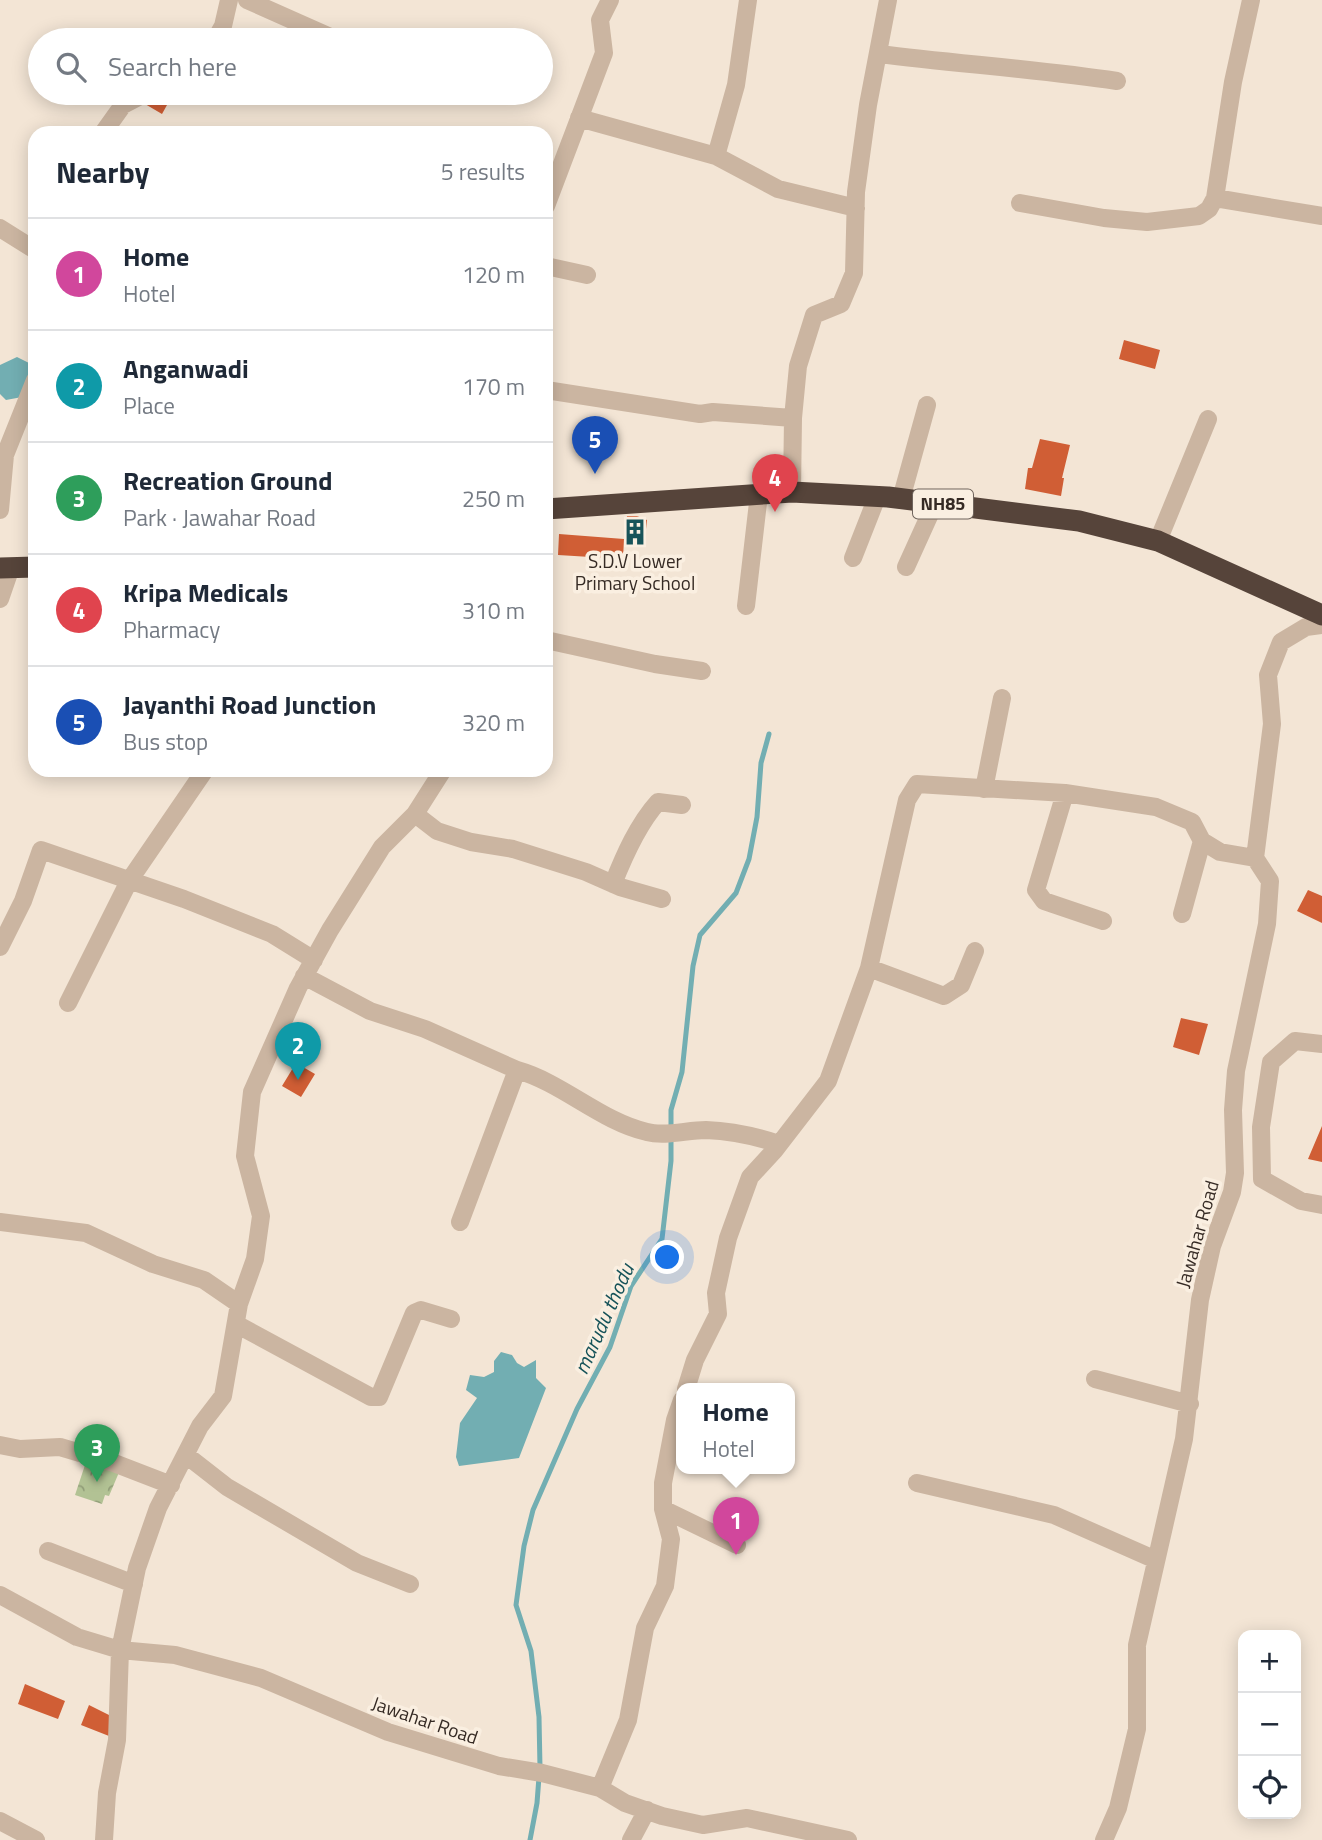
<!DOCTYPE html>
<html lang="en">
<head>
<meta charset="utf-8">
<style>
  :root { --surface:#fff; --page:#f6f6f7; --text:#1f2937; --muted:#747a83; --line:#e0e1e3; --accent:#2563eb }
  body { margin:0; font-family:"Titillium Web",sans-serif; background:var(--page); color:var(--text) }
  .controls { position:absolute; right:21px; bottom:21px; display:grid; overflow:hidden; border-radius:14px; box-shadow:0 4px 18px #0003 }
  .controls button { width:63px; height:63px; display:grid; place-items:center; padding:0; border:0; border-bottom:2px solid var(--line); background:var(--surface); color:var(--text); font:35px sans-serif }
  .you { position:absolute; left:668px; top:1258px; width:24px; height:24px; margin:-18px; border:5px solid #fff; border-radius:50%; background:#1a73e8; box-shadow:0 0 0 10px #1a73e833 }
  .badge { display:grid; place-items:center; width:46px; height:46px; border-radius:50%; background:var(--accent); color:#fff; font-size:23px; font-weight:700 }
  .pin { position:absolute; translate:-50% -58px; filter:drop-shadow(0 2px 4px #0008) }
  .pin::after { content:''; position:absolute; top:37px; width:24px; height:21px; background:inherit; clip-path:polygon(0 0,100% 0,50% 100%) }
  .popup { position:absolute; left:676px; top:1383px; width:119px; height:91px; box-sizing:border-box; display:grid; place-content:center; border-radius:14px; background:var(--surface); filter:drop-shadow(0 2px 5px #0005); font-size:23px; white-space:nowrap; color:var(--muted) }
  .popup b { font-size:26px; color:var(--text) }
  .popup::after { content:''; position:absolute; left:50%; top:100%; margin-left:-14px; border:14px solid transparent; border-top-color:var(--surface) }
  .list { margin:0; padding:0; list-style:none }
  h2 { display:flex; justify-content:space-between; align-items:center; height:91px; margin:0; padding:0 28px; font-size:30px }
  h2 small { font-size:23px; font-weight:400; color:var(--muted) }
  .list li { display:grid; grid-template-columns:46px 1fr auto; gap:21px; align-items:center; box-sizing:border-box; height:112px; padding:0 28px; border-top:2px solid var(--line) }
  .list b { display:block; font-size:26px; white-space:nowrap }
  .list p { margin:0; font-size:23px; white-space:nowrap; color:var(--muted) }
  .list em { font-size:23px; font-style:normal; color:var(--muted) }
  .icon { flex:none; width:38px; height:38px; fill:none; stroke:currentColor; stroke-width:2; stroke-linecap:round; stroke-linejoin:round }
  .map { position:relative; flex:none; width:1322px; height:1840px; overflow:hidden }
  .search { position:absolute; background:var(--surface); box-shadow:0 4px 18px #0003; left:28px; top:28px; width:525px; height:77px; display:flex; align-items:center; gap:18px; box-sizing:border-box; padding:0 24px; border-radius:38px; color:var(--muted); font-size:26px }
  .panel { position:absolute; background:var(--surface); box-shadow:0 4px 18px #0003; left:28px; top:126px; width:525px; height:651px; border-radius:21px }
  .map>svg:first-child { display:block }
  .park { fill:url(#park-crowns) }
  .water { fill:#72aeb2 }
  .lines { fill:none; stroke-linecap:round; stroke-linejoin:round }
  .stream { stroke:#72aeb2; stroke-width:5 }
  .building { fill:#d05e35 }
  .minor { stroke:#cbb5a1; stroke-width:18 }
  .highway { stroke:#56443a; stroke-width:21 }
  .labels { text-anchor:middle; stroke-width:7; stroke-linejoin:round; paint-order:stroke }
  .shield { fill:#faefe1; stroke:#70655d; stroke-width:2 }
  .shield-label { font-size:18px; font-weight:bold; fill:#352a24 }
  .poi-label { font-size:19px; fill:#352a24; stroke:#faefe1 }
  .street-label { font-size:19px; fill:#352a24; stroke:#faefe1 }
  .water-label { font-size:21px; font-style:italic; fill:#175359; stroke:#faefe1 }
</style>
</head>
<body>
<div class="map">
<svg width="1322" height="1840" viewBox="0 0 1322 1840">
  <defs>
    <pattern id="park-crowns" width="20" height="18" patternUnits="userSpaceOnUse" patternTransform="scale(1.75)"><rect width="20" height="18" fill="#b2c294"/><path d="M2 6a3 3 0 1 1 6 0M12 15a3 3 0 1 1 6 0" fill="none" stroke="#929e79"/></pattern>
  </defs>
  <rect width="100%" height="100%" fill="#f3e5d5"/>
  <path class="park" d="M87,1459L120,1470L109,1496L105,1495L102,1504L75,1495Z"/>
  <path class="water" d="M17,357L35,366V379L22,397L6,400L0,394V365Z
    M501,1352L512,1355L517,1363L524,1367L536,1360V1378L546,1388L519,1458L459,1466L456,1457L460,1423L477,1398L466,1390L470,1375L484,1377L494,1372V1361Z"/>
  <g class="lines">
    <path class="stream" d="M540,1768L539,1717L531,1651L516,1605L524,1546L533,1510L577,1409L610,1347L631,1286L662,1239L671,1161V1110L682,1072L693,966L700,935L736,893L749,859L757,817L761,763L769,734
      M530,1840L537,1803L539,1777"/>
  </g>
  <path class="building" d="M150,95L167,105L162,114L145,104Z
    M1124,340L1160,350L1155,369L1119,359Z
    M1040,439L1070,445L1062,478H1064L1061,496L1025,489L1028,468H1032Z
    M627,516H637L647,520L644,547L624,544Z
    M559,534L624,539L623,559L558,555Z
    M1308,890L1322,896V923L1297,911Z
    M1181,1018L1208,1024L1199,1055L1173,1047Z
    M296,1063L315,1074L301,1097L282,1086Z
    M1322,1126V1162L1308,1159Z
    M25,1684L65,1701L58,1719L18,1704Z
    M89,1705L115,1718L109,1736L81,1725Z"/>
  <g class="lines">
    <path class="minor" d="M247,0L337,40
      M748,0L736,85L716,156L778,189L856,208
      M215,40L223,26L229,0
      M396,40L398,37L417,38L423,40
      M879,54C958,64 1038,69 1117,81
      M579,118L716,156
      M103,133L123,105L146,93
      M1215,198L1233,82L1251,0
      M1020,203L1104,218L1147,222L1199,216L1209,209L1215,198L1322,216
      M546,206L604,53L600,20L610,0
      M0,228L35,250
      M546,266L587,275
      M546,390L700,414L713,412L793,418
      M792,492L793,418L798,366L814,315L841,304L854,273L856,192L868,105L888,0
      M901,499L927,405
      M0,510L5,455L35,380
      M1158,541L1208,419
      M853,558L877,497
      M906,567L935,503
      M0,599L11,567
      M746,606L759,494
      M546,640L655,664L702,671
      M984,789L1002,698
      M1065,793L1036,890L1044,901L1103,921
      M415,814L437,831L471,842L513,849L586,872L620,887L662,899
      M613,884C624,856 638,824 658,802L682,805
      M1182,914L1202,841
      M0,947L23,901L41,850L184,899L272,934L314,960
      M869,968L944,996L961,985L975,951
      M304,976L370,1011L425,1029L517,1070
      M68,1003L129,881L205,770
      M1322,1044L1295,1041L1271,1062L1261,1127L1262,1179L1301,1201L1322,1205
      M0,1222L86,1233L153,1264L204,1280L239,1304
      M460,1222L517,1070C563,1083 600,1121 647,1132C665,1137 687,1130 706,1130C732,1131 755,1136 779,1144
      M236,1324L371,1397H379L414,1313L421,1310L451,1319
      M1095,1379L1190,1404
      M686,1389L695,1360L718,1314L716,1293L728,1238L750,1177L774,1151L828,1081L869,968L907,800L917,784L1065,793L1156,807L1192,822L1202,841L1220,852L1255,858
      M0,1445L20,1449L60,1447L114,1463L171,1485
      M186,1455L227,1487L357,1563L410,1584
      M917,1483L1054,1515L1156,1560
      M663,1509L737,1545
      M48,1551L134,1584
      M0,1595L77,1637L120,1650L175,1655L261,1678L388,1732L499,1766L542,1773L600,1788L625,1803L662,1816L703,1825L747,1818L848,1840
      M600,1788L628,1720L645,1628L665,1586L671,1539L663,1509V1483L675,1420L682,1400
      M0,1821L36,1840
      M104,1840L107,1793L117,1740L120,1650L137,1568L158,1508L200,1426L223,1396L239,1304L255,1259L261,1216L245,1156L252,1092L298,988L330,930L382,847L415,814L443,770
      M631,1840L647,1810
      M1104,1840L1118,1808L1137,1729V1645L1184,1439L1200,1300L1212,1246L1232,1192L1235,1173L1233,1110L1236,1071L1267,924L1270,881L1255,858L1272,724L1268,675L1281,642L1306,627L1322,625"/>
    <path class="highway" d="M546,509L792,492L888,497L1079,521L1158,541L1322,615
      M0,568L35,567"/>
  </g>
  <defs>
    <g id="building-bare" transform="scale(2.1)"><path d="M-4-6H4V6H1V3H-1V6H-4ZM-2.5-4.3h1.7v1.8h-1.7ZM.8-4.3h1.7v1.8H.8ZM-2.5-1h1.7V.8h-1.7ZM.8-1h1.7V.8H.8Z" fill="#175359" stroke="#faefe1" stroke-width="2.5" paint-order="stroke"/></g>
  </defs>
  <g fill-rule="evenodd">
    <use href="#building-bare" x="635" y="532"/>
  </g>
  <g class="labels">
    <rect class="shield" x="913" y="489.5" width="60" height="29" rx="5"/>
    <g class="shield-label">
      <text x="943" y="510">NH85</text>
    </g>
    <g class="poi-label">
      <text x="635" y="568">S.D.V Lower<tspan x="635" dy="22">Primary School</tspan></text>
    </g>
    <g class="street-label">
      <text transform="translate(1197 1234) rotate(-74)" y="7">Jawahar Road</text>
      <text transform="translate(425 1720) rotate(19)" y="7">Jawahar Road</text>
    </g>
    <g class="water-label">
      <text transform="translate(604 1319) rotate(-66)" y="7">marudu thodu</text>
    </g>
  </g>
</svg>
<div class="controls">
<button>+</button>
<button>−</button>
<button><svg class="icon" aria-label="locate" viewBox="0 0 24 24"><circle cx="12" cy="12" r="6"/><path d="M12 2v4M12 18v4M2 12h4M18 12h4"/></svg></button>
</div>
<div class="you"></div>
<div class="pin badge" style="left:736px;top:1555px;background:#d1479c">1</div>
<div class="popup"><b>Home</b>Hotel</div>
<div class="pin badge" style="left:298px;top:1080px;background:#0f9aa8">2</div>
<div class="pin badge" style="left:97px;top:1482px;background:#2e9e5b">3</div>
<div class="pin badge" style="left:775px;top:512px;background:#e0444e">4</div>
<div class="pin badge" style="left:595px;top:474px;background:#1a4fb4">5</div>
<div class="search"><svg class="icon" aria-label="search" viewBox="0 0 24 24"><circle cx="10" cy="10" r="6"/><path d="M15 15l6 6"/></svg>Search here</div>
<section class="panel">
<h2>Nearby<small>5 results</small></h2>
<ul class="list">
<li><span class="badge" style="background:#d1479c">1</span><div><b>Home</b><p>Hotel</p></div><em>120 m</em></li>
<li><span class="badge" style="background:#0f9aa8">2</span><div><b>Anganwadi</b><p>Place</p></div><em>170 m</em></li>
<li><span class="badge" style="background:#2e9e5b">3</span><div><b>Recreation Ground</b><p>Park · Jawahar Road</p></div><em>250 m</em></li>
<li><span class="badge" style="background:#e0444e">4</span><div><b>Kripa Medicals</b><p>Pharmacy</p></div><em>310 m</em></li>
<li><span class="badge" style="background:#1a4fb4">5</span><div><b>Jayanthi Road Junction</b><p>Bus stop</p></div><em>320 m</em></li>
</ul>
</section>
</div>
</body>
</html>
